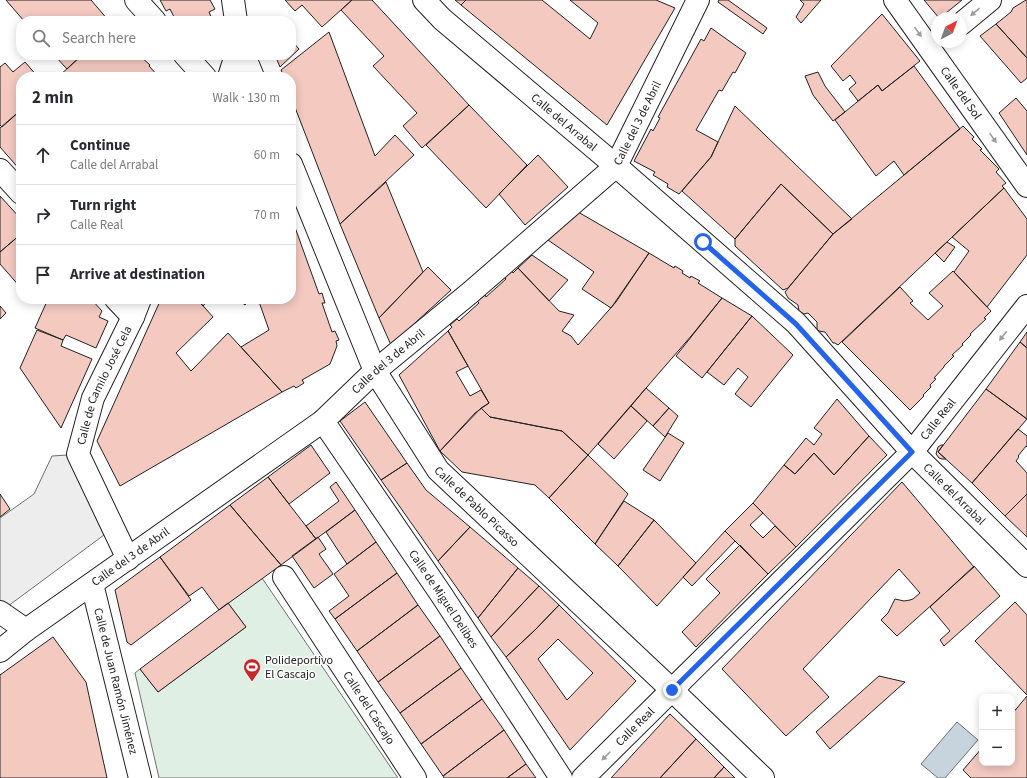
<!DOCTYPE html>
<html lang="en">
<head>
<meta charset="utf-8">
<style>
  :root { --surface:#fff; --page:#f7f7f7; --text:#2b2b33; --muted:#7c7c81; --line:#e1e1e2 }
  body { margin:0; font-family:"Source Sans 3",sans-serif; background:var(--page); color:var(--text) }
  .controls { position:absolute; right:12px; bottom:12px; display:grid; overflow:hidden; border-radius:8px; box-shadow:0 2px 10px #0003 }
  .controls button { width:36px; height:36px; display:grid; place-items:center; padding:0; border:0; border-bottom:1px solid var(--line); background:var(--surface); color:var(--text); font:20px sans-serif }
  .compass { position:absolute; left:931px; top:12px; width:36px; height:36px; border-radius:50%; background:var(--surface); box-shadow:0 2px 10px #0003; rotate:41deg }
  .stop { position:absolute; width:12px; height:12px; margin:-9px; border:3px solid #2563eb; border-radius:50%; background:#fff }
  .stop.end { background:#2563eb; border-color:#fff; box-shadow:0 1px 4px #0008 }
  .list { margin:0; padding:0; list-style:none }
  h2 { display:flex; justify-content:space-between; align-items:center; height:52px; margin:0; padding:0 16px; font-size:17px }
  h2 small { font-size:13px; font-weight:400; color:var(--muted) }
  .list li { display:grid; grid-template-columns:26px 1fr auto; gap:12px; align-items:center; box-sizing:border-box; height:60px; padding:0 16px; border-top:1px solid var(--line) }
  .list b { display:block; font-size:15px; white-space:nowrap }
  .list p { margin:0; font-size:13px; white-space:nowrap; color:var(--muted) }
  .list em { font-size:13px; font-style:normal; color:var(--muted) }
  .icon { flex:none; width:22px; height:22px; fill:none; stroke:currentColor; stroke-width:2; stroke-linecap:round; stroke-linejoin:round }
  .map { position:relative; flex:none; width:1027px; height:778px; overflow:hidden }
  .search { position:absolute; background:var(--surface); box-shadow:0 2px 10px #0003; left:16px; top:16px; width:280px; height:44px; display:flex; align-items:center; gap:10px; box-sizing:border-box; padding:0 14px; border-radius:16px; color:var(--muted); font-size:15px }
  .panel { position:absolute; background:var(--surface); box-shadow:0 2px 10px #0003; left:16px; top:72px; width:280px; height:232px; border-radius:16px }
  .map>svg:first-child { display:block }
  .green { fill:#e0efe3; stroke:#6f6f6f }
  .parking { fill:#ededed; stroke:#6f6f6f }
  .water { fill:#c7d3dd; stroke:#6f6f6f }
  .building { fill:#f3c9c0; stroke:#222; fill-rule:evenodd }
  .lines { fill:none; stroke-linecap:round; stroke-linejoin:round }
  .minor-casing { stroke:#222; stroke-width:24 }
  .minor { stroke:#fff; stroke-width:22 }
  .oneway { fill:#9c9c9c }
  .route { stroke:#2563eb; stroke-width:5 }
  .labels { text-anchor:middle; stroke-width:3; stroke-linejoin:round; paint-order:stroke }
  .street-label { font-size:12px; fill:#222; stroke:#fff }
  .poi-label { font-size:12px; fill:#222; stroke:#fff; text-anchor:start }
</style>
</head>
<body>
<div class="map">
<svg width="1027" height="778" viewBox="0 0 1027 778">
  <rect width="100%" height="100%" fill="#fff"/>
  <path class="green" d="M262,578L398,778H159L135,673L140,669L158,692L246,627L228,603Z"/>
  <path class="parking" d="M67,455L104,535L0,612V518L34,494L52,456Z"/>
  <path class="water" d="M957,722L978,740L945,778H938L921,764Z"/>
  <path class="building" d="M6,0H91L109,21H24Z
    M160,0H210L215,9L209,12L213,21H176L170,9L166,11Z
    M285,0H352L322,27L302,5L295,11Z
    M352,0H372L469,105L422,148L403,126L417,113L373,66L384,56L341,10Z
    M455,0H466L461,5Z
    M466,0H542L590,39L598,23L570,0H656L675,8L607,125L461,5Z
    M719,0H728L767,28L763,34L718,2Z
    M800,0H821L801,23L796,17L804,4Z
    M924,0H962L940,18H939Z
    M1026,0H1027V58L996,24L1011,12L1013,8Z
    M882,14L920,61L882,91L878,85L858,101L849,89L856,83L850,75L843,81L831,66Z
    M996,24L1027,58V78L1021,83L980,36Z
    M711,28L746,53L735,73L733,72L722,91L719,90L696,130L718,142L711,157L679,194L667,187L668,184L653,175L655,172L634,161L651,129L653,131L660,118L658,117L701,39L704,41Z
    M329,32L375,156L395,135L414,155L340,224L291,97V77H284L281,70Z
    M291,40L299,49L280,67L275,55H291Z
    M54,55H82L67,69Z
    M82,55H139L150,65L149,66L159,77H58Z
    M25,62L38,77H21V110L2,127L0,125V67L5,63L13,72Z
    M914,66L960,129L904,175L894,161L876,176L835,120L878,85L882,91Z
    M818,72L825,86L845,112L833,121L813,95L805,76Z
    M1016,98L1027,111V155L999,113Z
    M469,105L527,165L486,208L426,145Z
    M735,106L852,219L833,234L781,184L735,239L682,191L711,157Z
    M21,110V171L0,147V128Z
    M963,126L974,137L972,139L982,149L980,150L999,169L996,172L1006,183L1002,186L1004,188L838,345L835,343H833L825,332L819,331L817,329V322L808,313L804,314L799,311L798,305L788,298L785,292L833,234Z
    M538,155L568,187L525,225L499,194Z
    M386,182L423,272L379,318L340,224Z
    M781,184L833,234L788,288L783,290L735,246V239Z
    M1004,188L1027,219V255L987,307L954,272L969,251L952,237Z
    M0,196L21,219V234L0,252Z
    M578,212L649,253L611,308L582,289L594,272L548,240Z
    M292,219L319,294L322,293L325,303H322L332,332L335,331L339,340L336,341L337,346L330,364L302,380L304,383L296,388L294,386L282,392L241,347L269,330L258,299H291Z
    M21,234V288L0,264V252Z
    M947,242L955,247L944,262L935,253Z
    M649,253L674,268L675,266L683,271L682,273L690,278L691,276L700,281L698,283L722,298L692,335L588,455L562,431L490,417L481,408L489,403L448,331L452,327L450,325L457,319L459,321L479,303L477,301L485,295L486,297L506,279L504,277L511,270L513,273L518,268L559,311L574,315L562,331L571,336L578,345L616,302Z
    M532,255L568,280L549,301L518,268Z
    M428,267L451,290L391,345L379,318Z
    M953,271L991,311L984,318L986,319L970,334L971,335L962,344L963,345L952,355L954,356L944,366V367L934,378L936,379L930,385L931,387L923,395L924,396L910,410L842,342L900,287L913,301L910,303L928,320L943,306L929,293Z
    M722,298L752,316L702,378L676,356Z
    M48,299H91L102,311L99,317L108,321L96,348L66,335L63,340L35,328Z
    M161,299H197L213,317L176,353L191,371L228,333L282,392L120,486L97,441Z
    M197,299H209L203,306Z
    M237,299H250L245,305Z
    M0,306L6,313L0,319Z
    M752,316L793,355L751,407L735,394L748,377L738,368L724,385L707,372Z
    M37,330L63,340L61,346L92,359L61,428L20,368Z
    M448,331L468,366L456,372L470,396L481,390L489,403L475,413L440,451L399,375Z
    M1027,332V348L1020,342Z
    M1020,342L1027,348V419L986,389Z
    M646,388L669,408L653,426L631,406Z
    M986,389L1027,419L972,483L938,452Z
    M837,399L869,436L834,475L814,453L795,474L784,465L806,438L814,445L822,434L814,428Z
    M365,402L407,463L381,480L340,421Z
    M631,406L647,421L614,459L598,444Z
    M481,408L490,417L562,431L588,455L549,498L535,485L462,472L440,451Z
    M669,408L678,416L665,437L653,426Z
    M1018,429L1027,436V447L1026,446L1018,456L1019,457L1016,461L1027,473V494L1005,516L972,483Z
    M668,433L684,443L660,481L643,470Z
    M869,436L887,455L796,547L753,503L784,465L795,474L814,453L834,475Z
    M311,445L330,473L289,504L268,477Z
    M941,445H943L938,452L946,459H942L939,458L936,454L938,447Z
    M588,455L628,494L595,544L549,498Z
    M407,463L426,490L470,527L438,561L381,480Z
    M268,477L316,539L281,565L230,505Z
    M336,482L355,510L316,539L306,526L339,501L330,487Z
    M902,482L974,567L897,636L881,620L888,613L895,599L904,601L910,600L913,599L920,593L899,569L803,669L829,697L786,736L722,669Z
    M0,494L10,509L0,517Z
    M1027,494V537L1005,516Z
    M624,501L654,520L618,566L595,544Z
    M753,503L763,513L750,525L763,538L775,526L796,547L768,574L725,531Z
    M230,505L281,565L219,610L202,587L189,596L160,557Z
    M355,510L376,542L347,564L326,532Z
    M654,520L696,563L657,606L618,566Z
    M470,527L518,568L478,618L438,561Z
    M725,531L735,541L692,586L683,577Z
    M318,537L326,549L319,554L333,574L314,588L292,556Z
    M376,542L397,573L335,619L329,611L349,596L334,574Z
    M740,545L768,574L696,647L682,632L720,593L706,579Z
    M160,557L191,600L131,645L127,642L115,590Z
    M974,566L1000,596L944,646L940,640L950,631L930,607Z
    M518,568L539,586L491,637L478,618Z
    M397,573L418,605L357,651L335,619Z
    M539,586L559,605L535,630L506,657L491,637Z
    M1015,602L1027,615V695L975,641Z
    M228,603L246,627L158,692L140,669Z
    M418,605L440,636L378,682L357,651Z
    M559,605L636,681L570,750L506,657L535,630ZM558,639L593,673L567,700L538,659Z
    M440,636L461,668L400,713L378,682Z
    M53,637L86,682L107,778H0V675Z
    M461,668L482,699L421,744L400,713Z
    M879,676L905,682L830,749L816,732Z
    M1027,696V778H971L963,770L982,748V763H1012V714Z
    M482,699L504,730L443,776L421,744Z
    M670,714L696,739L660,778H611Z
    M504,730L526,764L507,778H444L443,776Z
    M696,739L724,767L714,778H660Z
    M526,764L536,778H507Z
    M724,767L735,778H714Z"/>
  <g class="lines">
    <g class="minor-casing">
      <g id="minor">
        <path d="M136,0L155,21"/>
        <path d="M233,0L236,21"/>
        <path id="s1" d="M424,0L442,19L616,166L796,323L912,452L1027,566"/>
        <path id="s2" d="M895,0L1027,186"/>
        <path d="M961,24L990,0"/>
        <path d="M185,55L205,77"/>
        <path d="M244,55L253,77"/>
        <path d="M229,77L236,55"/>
        <path id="s3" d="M291,164L375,371L438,470L672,690L763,778"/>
        <path d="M0,170L21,193"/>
        <path d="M116,299L133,317"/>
        <path id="s4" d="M323,421L441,594L561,778"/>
        <path id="s5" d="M128,559L78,454L93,398L133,317L140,299"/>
        <path id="s6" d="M284,577L415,778"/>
        <path id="s7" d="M92,584L140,778"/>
        <path d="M0,612L26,630"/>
        <path id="s8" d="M0,651L26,630L323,421L375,371L471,292L616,166L698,0"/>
        <path id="s9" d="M583,778L912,452L1027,306"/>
      </g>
    </g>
    <use href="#minor" class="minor"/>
  </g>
  <defs><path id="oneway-solid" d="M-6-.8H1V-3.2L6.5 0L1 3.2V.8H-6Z"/></defs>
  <g class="oneway">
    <use href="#oneway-solid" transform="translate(975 12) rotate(140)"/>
    <use href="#oneway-solid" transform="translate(918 32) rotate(55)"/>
    <use href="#oneway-solid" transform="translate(993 138) rotate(55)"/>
    <use href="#oneway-solid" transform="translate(1003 336) rotate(128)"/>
    <use href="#oneway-solid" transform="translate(606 756) rotate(135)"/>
  </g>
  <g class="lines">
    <path class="route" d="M672,690L912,452L796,324L703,242"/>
  </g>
  <defs>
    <g id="stadium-pin" transform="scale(0.9)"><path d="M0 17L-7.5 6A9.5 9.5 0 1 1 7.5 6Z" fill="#c62828" stroke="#fff"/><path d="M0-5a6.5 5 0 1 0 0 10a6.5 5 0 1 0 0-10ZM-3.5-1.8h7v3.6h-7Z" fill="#fff"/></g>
  </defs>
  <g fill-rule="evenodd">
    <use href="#stadium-pin" x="252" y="667"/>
  </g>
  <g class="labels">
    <g class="street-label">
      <text dy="4" stroke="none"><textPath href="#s2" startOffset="114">Calle del Sol</textPath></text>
      <text dy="4" stroke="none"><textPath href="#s1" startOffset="186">Calle del Arrabal</textPath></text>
      <text dy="4" stroke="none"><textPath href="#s8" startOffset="833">Calle del 3 de Abril</textPath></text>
      <text dy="4" stroke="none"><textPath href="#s8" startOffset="485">Calle del 3 de Abril</textPath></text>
      <text dy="4" stroke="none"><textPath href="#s5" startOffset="190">Calle de Camilo José Cela</textPath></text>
      <text dy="4" stroke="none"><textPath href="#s9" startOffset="505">Calle Real</textPath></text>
      <text dy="4" stroke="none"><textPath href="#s1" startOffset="726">Calle del Arrabal</textPath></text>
      <text dy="4" stroke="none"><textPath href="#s3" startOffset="394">Calle de Pablo Picasso</textPath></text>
      <text dy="4" stroke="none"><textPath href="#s8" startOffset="161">Calle del 3 de Abril</textPath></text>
      <text dy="4" stroke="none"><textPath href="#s4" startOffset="215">Calle de Miguel Delibes</textPath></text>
      <text dy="4" stroke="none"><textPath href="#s7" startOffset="100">Calle de Juan Ramón Jiménez</textPath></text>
      <text dy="4" stroke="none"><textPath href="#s6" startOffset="156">Calle del Cascajo</textPath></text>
      <text dy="4" stroke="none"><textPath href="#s9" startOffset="73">Calle Real</textPath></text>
    </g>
    <g class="poi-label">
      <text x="265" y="664">Polideportivo<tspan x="265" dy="14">El Cascajo</tspan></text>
    </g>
  </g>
</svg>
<div class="controls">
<button>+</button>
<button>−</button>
</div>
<svg class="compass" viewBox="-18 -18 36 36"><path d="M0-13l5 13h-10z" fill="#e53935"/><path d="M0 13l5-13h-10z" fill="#7c7c81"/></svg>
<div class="stop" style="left:703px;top:242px"></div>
<div class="stop end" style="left:672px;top:690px"></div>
<div class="search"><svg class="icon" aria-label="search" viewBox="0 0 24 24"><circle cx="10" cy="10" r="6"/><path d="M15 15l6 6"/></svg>Search here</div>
<section class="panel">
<h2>2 min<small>Walk · 130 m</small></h2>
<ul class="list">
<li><svg class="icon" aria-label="ahead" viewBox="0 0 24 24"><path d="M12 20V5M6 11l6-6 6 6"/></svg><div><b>Continue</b><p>Calle del Arrabal</p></div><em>60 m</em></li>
<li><svg class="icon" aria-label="right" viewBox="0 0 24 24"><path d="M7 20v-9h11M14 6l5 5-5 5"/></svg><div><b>Turn right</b><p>Calle Real</p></div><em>70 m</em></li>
<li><svg class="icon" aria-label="arrive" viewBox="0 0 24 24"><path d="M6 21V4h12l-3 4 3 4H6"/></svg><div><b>Arrive at destination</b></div></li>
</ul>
</section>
</div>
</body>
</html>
